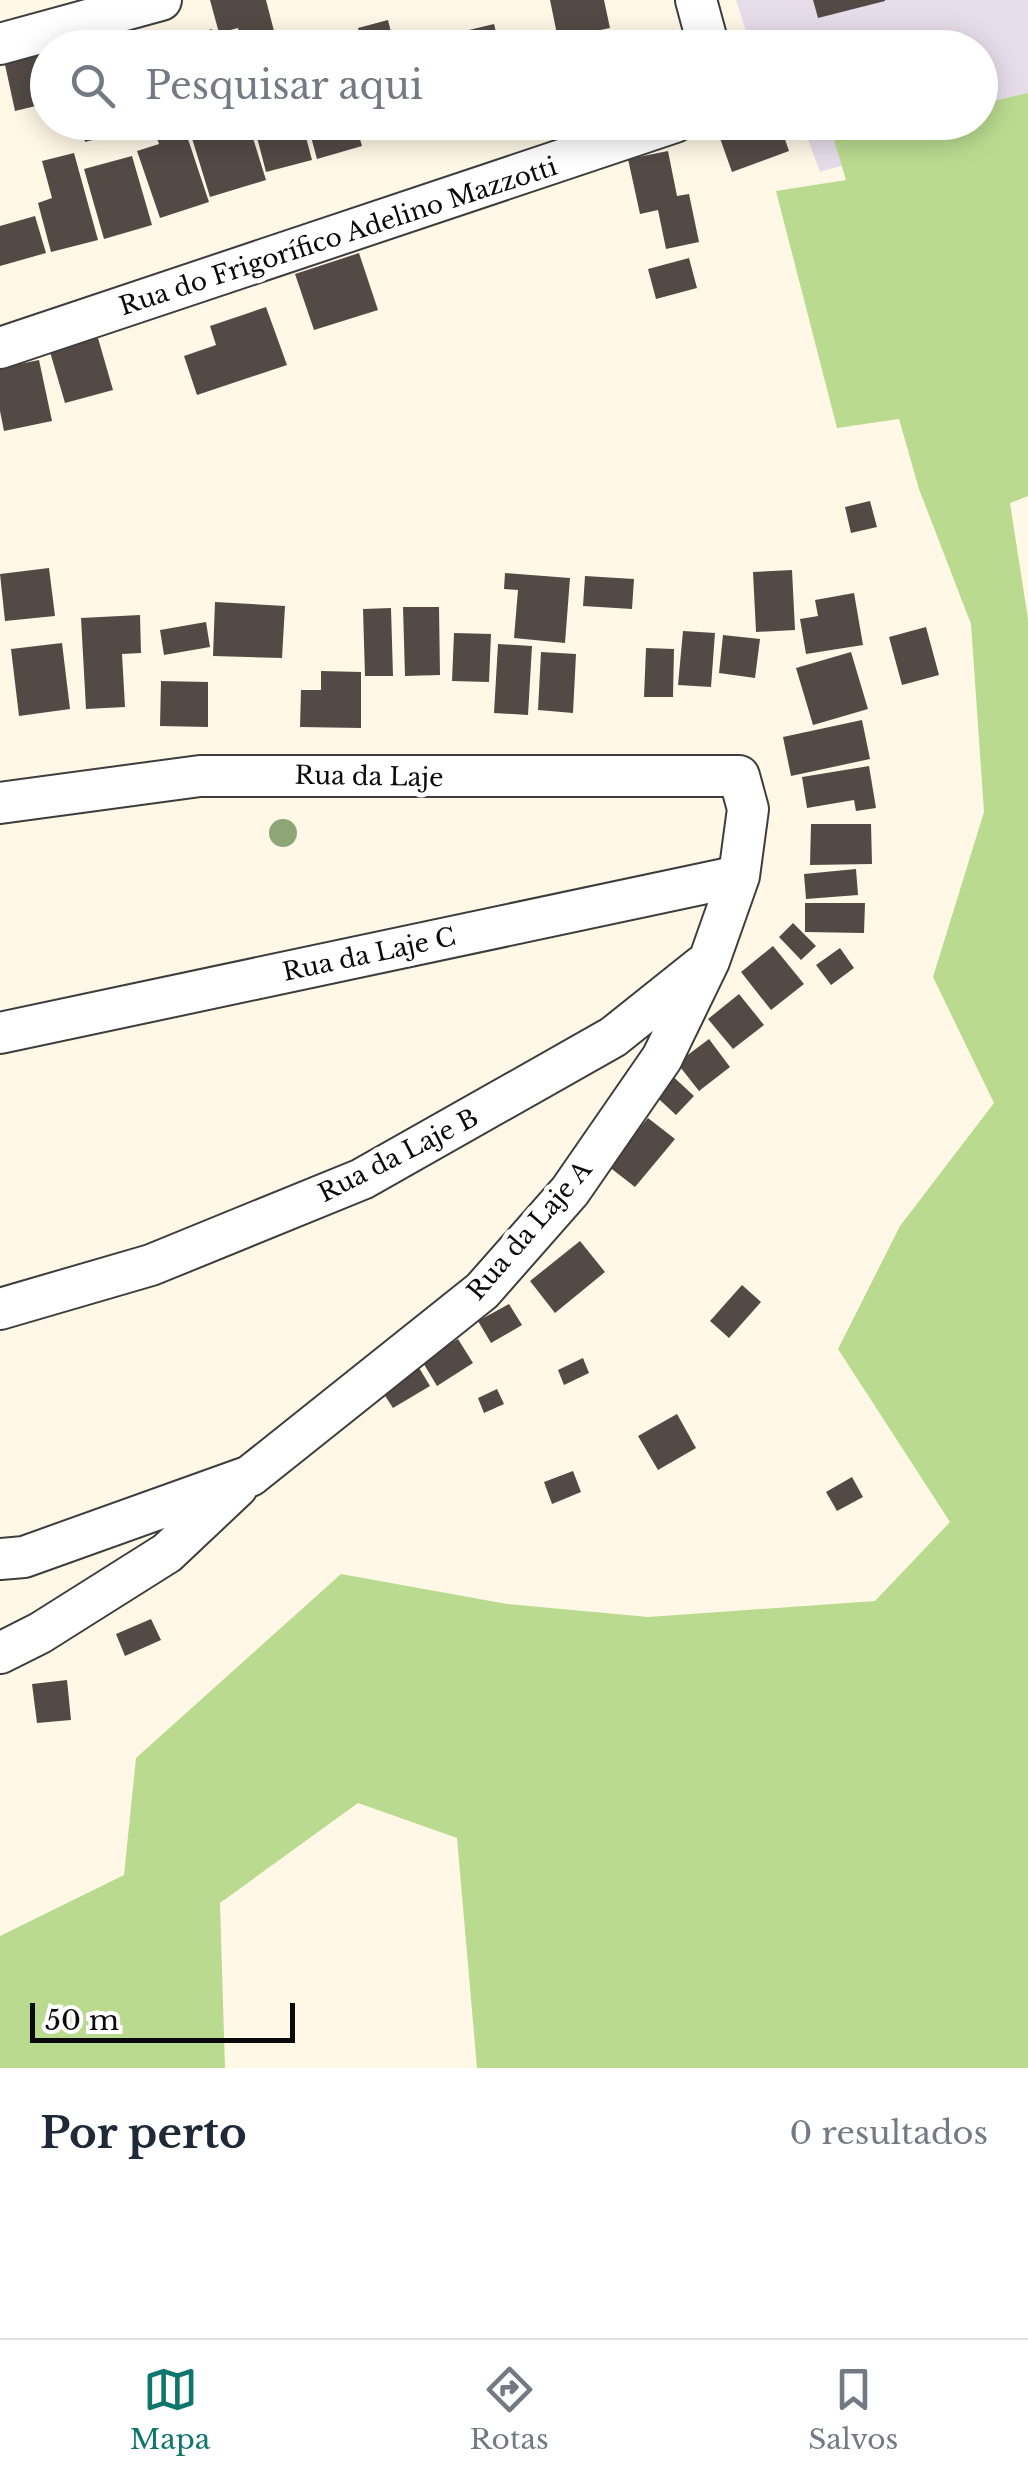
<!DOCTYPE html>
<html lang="pt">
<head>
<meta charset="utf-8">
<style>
  :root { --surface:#fff; --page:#f2f2f3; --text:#1f2937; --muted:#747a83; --line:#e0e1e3; --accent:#0f766e }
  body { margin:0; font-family:"Libre Baskerville",serif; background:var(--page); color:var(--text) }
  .scale { position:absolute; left:30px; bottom:25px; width:265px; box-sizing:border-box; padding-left:10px; border:5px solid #0a0a0a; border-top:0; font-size:28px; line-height:35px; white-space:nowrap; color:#0a0a0a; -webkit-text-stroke:8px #fff; paint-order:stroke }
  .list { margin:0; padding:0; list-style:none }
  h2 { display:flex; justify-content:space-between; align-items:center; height:130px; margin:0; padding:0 40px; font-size:42px }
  h2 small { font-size:32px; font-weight:400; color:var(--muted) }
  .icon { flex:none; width:55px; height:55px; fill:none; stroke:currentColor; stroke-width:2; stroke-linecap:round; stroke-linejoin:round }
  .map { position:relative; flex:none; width:1028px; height:2068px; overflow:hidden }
  .search { position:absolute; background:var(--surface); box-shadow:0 5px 25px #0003; left:30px; right:30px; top:30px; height:110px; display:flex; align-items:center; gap:25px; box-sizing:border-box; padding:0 35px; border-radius:55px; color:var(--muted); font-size:38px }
  .sheet { height:270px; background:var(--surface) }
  nav { display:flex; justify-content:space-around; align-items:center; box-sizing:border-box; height:140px; border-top:2px solid var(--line); background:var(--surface); font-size:28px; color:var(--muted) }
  nav a { display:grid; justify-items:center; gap:5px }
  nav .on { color:var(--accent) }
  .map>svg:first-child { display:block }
  .industrial { fill:#e7ddea }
  .forest { fill:#badb8f }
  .building { fill:#534a46 }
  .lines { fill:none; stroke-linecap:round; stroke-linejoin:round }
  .minor-casing { stroke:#3d3d3d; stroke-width:44 }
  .minor { stroke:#fff; stroke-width:40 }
  .tree { fill:#8ea676 }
  .labels { text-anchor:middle; stroke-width:10; stroke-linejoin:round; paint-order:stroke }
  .street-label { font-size:25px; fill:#0a0a0a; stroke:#fff }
</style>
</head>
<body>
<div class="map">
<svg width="1028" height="2068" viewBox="0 0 1028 2068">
  <rect width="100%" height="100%" fill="#fff8e7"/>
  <path class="industrial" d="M736,0H1028V111L820,172L802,123L980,122V48L751,47Z"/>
  <path class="forest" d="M1028,93V496L1010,503L1028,619V2068H477L457,1838L358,1803L220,1903L225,2068H0V1936L124,1875L136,1758L341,1574L507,1604L648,1617L875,1601L950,1522L838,1349L900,1226L994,1103L933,977L984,812L971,624L919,489L899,419L837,428L776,191L846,180L829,123L980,122L981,104Z"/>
  <path class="building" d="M210,0H266L275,35L242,44L238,28L219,33Z
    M550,0H604L610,28L558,39Z
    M813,0H885V1L818,18Z
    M388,20L395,48H363L358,28Z
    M494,24L500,48H451L448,35Z
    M212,29L218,48H189L186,37Z
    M618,32L621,48H587L585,39Z
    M46,51L48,103L15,111L4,60Z
    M79,122H121L123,132L85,142Z
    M187,122H248L266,180L210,197Z
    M253,122H302L312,160L266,172Z
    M307,122H355L362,146L317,159Z
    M422,122H466L468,129L447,135L443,125L425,130Z
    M728,122H779L789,151L732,172L716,127Z
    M183,124L209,202L160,218L137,151L159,144L155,133Z
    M668,151L677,196L689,194L699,242L666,249L658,210L640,214L628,159Z
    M74,153L98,240L51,252L38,203L52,198L42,161Z
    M132,156L152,225L104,239L84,169Z
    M35,216L46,253L0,266V226Z
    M359,253L378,310L314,330L295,274Z
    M689,258L697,288L656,299L648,269Z
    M266,307L287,365L197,395L184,356L216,345L210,326Z
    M98,338L113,390L65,403L50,352Z
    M39,360L52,421L4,431L0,411V368Z
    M870,501L877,527L851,533L845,507Z
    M49,568L55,616L5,621L0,574Z
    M792,570L795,630L756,632L753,572Z
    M505,573L570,578L565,643L514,638L518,590L504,589Z
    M585,576L634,579L632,609L583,606Z
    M854,593L863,645L806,654L800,619L818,616L815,600Z
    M215,602L285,606L282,658L213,656Z
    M403,607H439L440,675L405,676Z
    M391,608L393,676H365L363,609Z
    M140,615L141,653L122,654L125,707L86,709L81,618Z
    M206,622L210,647L164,655L160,630Z
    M926,627L939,675L902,685L889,637Z
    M683,631L715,633L711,687L678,685Z
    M454,633L491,634L489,682L452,681Z
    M723,635L760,639L755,678L719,673Z
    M62,643L70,709L19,716L11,649Z
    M498,644L532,646L528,715L494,713Z
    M646,648L674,649L673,697H644Z
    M541,652L576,654L573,713L538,710Z
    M851,652L868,709L813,725L796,668Z
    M321,671L361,672V728L300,727L301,690H321Z
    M161,681L208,682V727L160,726Z
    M862,720L870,759L791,776L783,737Z
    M869,766L876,808L856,811L854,800L807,808L802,777Z
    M811,824H871L872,864L810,865Z
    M856,869L858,895L806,899L804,874Z
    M805,903H865L864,933L805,932Z
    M793,923L816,946L801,960L779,937Z
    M773,946L804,984L771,1010L741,972Z
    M840,948L854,968L831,985L816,965Z
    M739,994L764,1025L733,1049L708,1019Z
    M709,1039L730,1067L699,1091L677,1063Z
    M666,1070L694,1096L676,1115L648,1089Z
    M648,1118L675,1139L635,1187L608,1166Z
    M580,1241L605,1272L555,1313L530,1281Z
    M742,1285L761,1302L729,1338L710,1321Z
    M509,1304L522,1325L491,1343L478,1321Z
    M458,1339L473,1363L437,1386L422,1361Z
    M583,1358L589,1373L564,1385L558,1370Z
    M418,1366L430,1386L393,1408L380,1388Z
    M497,1389L504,1404L484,1413L478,1398Z
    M677,1414L696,1448L658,1470L638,1436Z
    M573,1471L581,1492L552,1504L544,1482Z
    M852,1477L863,1497L837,1511L826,1492Z
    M151,1619L161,1640L125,1656L116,1634Z
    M67,1680L71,1720L37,1723L32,1684Z"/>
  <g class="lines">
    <g class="minor-casing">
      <path id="minor" d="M696,0L709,48
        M0,44L161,0
        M0,348L675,122
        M0,803L200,776H739L748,809L739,876L709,961L662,1058L570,1191L482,1291L250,1476L24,1557L0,1559
        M0,1033L739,876
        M0,1309L151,1265L362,1179L613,1037L702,966
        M0,1653L40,1633L167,1553L237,1487"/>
    </g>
    <use href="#minor" class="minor"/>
  </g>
  <circle class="tree" cx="283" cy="833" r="14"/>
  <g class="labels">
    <g class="street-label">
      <text transform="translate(338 236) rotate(-18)" y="9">Rua do Frigorífico Adelino Mazzotti</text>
      <text transform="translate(369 776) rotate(1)" y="9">Rua da Laje</text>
      <text transform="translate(369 954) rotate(-12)" y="9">Rua da Laje C</text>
      <text transform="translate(398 1155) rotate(-27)" y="9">Rua da Laje B</text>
      <text transform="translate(529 1230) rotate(-49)" y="9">Rua da Laje A</text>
    </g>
  </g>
</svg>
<div class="scale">50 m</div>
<div class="search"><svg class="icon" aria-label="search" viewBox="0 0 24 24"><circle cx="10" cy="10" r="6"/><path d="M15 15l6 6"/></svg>Pesquisar aqui</div>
</div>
<section class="sheet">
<h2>Por perto<small>0 resultados</small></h2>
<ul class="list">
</ul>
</section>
<nav>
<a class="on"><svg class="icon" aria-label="map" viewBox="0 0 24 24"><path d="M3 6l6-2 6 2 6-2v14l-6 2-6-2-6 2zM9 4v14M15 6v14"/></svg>Mapa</a>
<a><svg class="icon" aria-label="directions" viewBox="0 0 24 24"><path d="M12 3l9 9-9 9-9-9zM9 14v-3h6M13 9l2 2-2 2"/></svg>Rotas</a>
<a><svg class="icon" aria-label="saved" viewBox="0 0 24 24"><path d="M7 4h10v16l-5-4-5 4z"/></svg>Salvos</a>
</nav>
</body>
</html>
